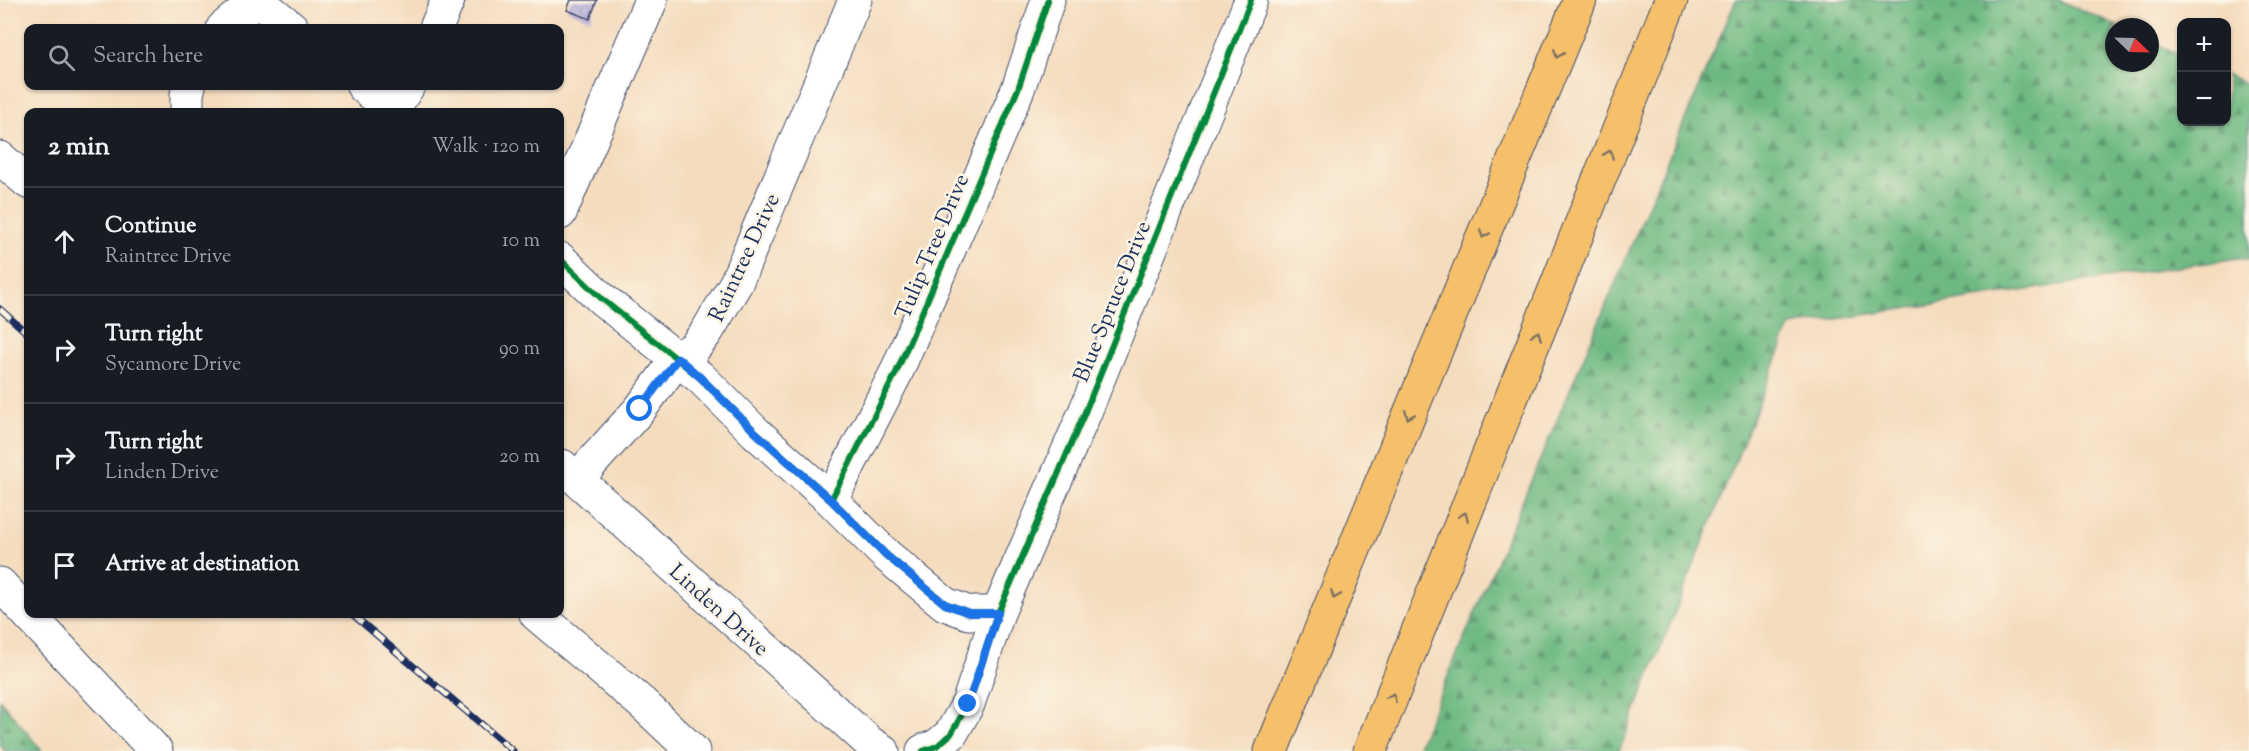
<!DOCTYPE html>
<html lang="en">
<head>
<meta charset="utf-8">
<style>
  :root { --surface:#171b24; --page:#242831; --text:#f1f3f6; --muted:#9ea1a6; --line:#363941 }
  body { margin:0; font-family:"Sorts Mill Goudy",serif; background:var(--page); color:var(--text) }
  .controls { position:absolute; right:18px; top:18px; display:grid; overflow:hidden; border-radius:12px; box-shadow:0 2px 4px #0004 }
  .controls button { width:54px; height:54px; display:grid; place-items:center; padding:0; border:0; border-bottom:2px solid var(--line); background:var(--surface); color:var(--text); font:30px sans-serif }
  .compass { position:absolute; left:2105px; top:18px; width:54px; height:54px; border-radius:50%; background:var(--surface); box-shadow:0 2px 4px #0004; rotate:113deg }
  .stop { position:absolute; width:18px; height:18px; margin:-14px; border:4px solid #1a73e8; border-radius:50%; background:#fff }
  .stop.end { background:#1a73e8; border-color:#fff; box-shadow:0 2px 6px #0008 }
  .list { margin:0; padding:0; list-style:none }
  h2 { display:flex; justify-content:space-between; align-items:center; height:78px; margin:0; padding:0 24px; font-size:26px }
  h2 small { font-size:20px; font-weight:400; color:var(--muted) }
  .list li { display:grid; grid-template-columns:39px 1fr auto; gap:18px; align-items:center; box-sizing:border-box; height:108px; padding:0 24px; border-top:2px solid var(--line) }
  .list b { display:block; font-size:22px; white-space:nowrap }
  .list p { margin:0; font-size:20px; white-space:nowrap; color:var(--muted) }
  .list em { font-size:20px; font-style:normal; color:var(--muted) }
  .icon { flex:none; width:33px; height:33px; fill:none; stroke:currentColor; stroke-width:2; stroke-linecap:round; stroke-linejoin:round }
  .map { position:relative; flex:none; width:2249px; height:751px; overflow:hidden }
  .search { position:absolute; background:var(--surface); box-shadow:0 2px 4px #0004; left:24px; top:24px; width:540px; height:66px; display:flex; align-items:center; gap:15px; box-sizing:border-box; padding:0 21px; border-radius:12px; color:var(--muted); font-size:22px }
  .panel { position:absolute; background:var(--surface); box-shadow:0 2px 4px #0004; left:24px; top:108px; width:540px; height:510px; border-radius:12px }
  .map>svg:first-child { display:block }
  .forest { fill:url(#forest-firs); stroke:#447470; stroke-width:1.5 }
  .building { fill:url(#building-cross-hatch) }
  .lines { fill:none; stroke-linecap:round; stroke-linejoin:round }
  .minor-casing { stroke:#3c496c; stroke-width:35 }
  .highway-casing { stroke:#3c496c; stroke-width:35 }
  .minor { stroke:#fff; stroke-width:33 }
  .highway { stroke:#f6c06b; stroke-width:33 }
  .rail-casing { stroke:#1b2f5e; stroke-width:7 }
  .rail { stroke:#fcf5e5; stroke-width:4.5; stroke-dasharray:14; stroke-linecap:butt }
  .cycleway-casing { stroke:#fcf5e5; stroke-width:10 }
  .cycleway { stroke:#00873e; stroke-width:6 }
  .oneway { stroke:#7e7064 }
  .route { stroke:#1a73e8; stroke-width:8 }
  .labels { text-anchor:middle; stroke-width:5; stroke-linejoin:round; paint-order:stroke }
  .street-label { font-size:22px; fill:#1b2f5e; stroke:#fcf5e5 }
</style>
</head>
<body>
<div class="map">
<svg width="2249" height="751" viewBox="0 0 2249 751">
  <defs>
    <pattern id="forest-firs" width="22" height="20" patternUnits="userSpaceOnUse" patternTransform="scale(1.5)"><rect width="22" height="20" fill="#6eba82"/><path d="M5 1l3.5 6h-7zM16 11l3.5 6h-7z" fill="#5a986e"/></pattern>
    <pattern id="building-cross-hatch" width="8" height="8" patternUnits="userSpaceOnUse" patternTransform="scale(1.5)"><rect width="8" height="8" fill="#bbb3e0"/><path d="M0 0l8 8M0 8l8-8" fill="none" stroke="#9792b9"/></pattern>
  </defs>
  <rect width="100%" height="100%" fill="#fcf5e5"/>
  <filter id="ink" filterUnits="userSpaceOnUse"><feTurbulence type="fractalNoise" baseFrequency=".0167" numOctaves="2"/><feDisplacementMap in="SourceGraphic" scale="12" xChannelSelector="R" yChannelSelector="G"/><feConvolveMatrix kernelMatrix="1 2 1 2 8 2 1 2 1" color-interpolation-filters="sRGB"/></filter>
  <filter id="wash" filterUnits="userSpaceOnUse"><feTurbulence type="fractalNoise" baseFrequency=".008" numOctaves="4" result="noise"/><feDisplacementMap in="SourceGraphic" scale="24" xChannelSelector="R" yChannelSelector="G"/><feGaussianBlur stdDeviation="1.35" result="paint"/><feColorMatrix in="noise" values="0 0 0 0 0 0 0 0 0 0 0 0 0 0 0 0 0 1.4 0 .05"/><feComposite in="paint" operator="in"/></filter>
  <g filter="url(#wash)">
    <rect width="100%" height="100%" fill="#f4dcbd"/>
    <path class="forest" d="M1736,0H2059L2119,27H2114V63H2150V41L2181,55L2182,122H2226L2227,75L2249,85V260L2238,258L1790,326L1619,751H1416Z
      M0,700L42,751H5L0,745Z"/>
    <g id="blocks">
      <path class="building" d="M571,0H597L590,19L567,10Z"/>
    </g>
  </g>
  <g filter="url(#ink)">
    <use href="#blocks" fill-opacity="0" stroke="#3c496c" stroke-width="1.5"/>
    <g class="lines">
      <g class="minor-casing">
        <path id="minor" d="M257,0L292,28
          M223,28L257,0
          M436,28L448,0
          M363,86L394,112
          M392,111L408,86
          M187,112V94L189,86
          M0,158L28,182
          M560,213L651,0
          M560,259L602,299L701,378L755,432L831,500L886,555L945,604L969,613H998
          M562,466L870,743L883,751
          M577,479L640,409L678,358L694,348L706,333L736,283L855,0
          M831,500L896,373L1018,89L1048,0
          M0,584L156,751
          M536,614L643,704L693,751
          M923,751L937,746L951,734L968,704L998,613L1085,412L1251,0"/>
      </g>
      <g class="highway-casing">
        <path id="highway" d="M1271,751L1580,0
          M1370,751L1671,0"/>
      </g>
      <use href="#minor" class="minor"/>
      <use href="#highway" class="highway"/>
      <g class="rail-casing">
        <path id="rail" d="M0,309L28,334
          M352,614L513,751"/>
      </g>
      <use href="#rail" class="rail"/>
      <g class="cycleway-casing">
        <path id="cycleway" d="M560,259L602,299L701,378L755,432L831,500L886,555L945,604L969,613H998
          M831,500L896,373L1018,89L1048,0
          M923,751L937,746L951,734L968,704L998,613L1085,412L1251,0"/>
      </g>
      <use href="#cycleway" class="cycleway"/>
    </g>
    <defs><path id="oneway-chevron" d="M-2-3.5L2.5 0L-2 3.5" fill="none" stroke-width="1.6" stroke-linecap="round" stroke-linejoin="round" transform="scale(1.5)"/></defs>
    <g class="oneway">
      <use href="#oneway-chevron" transform="translate(1558 54) rotate(112)"/>
      <use href="#oneway-chevron" transform="translate(1609 154) rotate(-68)"/>
      <use href="#oneway-chevron" transform="translate(1484 234) rotate(112)"/>
      <use href="#oneway-chevron" transform="translate(1537 335) rotate(-68)"/>
      <use href="#oneway-chevron" transform="translate(1409 415) rotate(112)"/>
      <use href="#oneway-chevron" transform="translate(1464 516) rotate(-68)"/>
      <use href="#oneway-chevron" transform="translate(1335 595) rotate(112)"/>
      <use href="#oneway-chevron" transform="translate(1392 697) rotate(-68)"/>
    </g>
  </g>
  <g class="lines" filter="url(#ink)">
    <path class="route" d="M640,409L678,358L701,378L755,432L831,500L886,555L945,604L969,613H998L968,704"/>
  </g>
  <g class="labels">
    <g class="street-label">
      <text transform="translate(931 246) rotate(-67)" y="8">Tulip Tree Drive</text>
      <text transform="translate(743 257) rotate(-65)" y="8">Raintree Drive</text>
      <text transform="translate(1111 301) rotate(-68)" y="8">Blue Spruce Drive</text>
      <text transform="translate(720 609) rotate(42)" y="8">Linden Drive</text>
    </g>
  </g>
</svg>
<div class="controls">
<button>+</button>
<button>−</button>
</div>
<svg class="compass" viewBox="-18 -18 36 36"><path d="M0-13l5 13h-10z" fill="#e53935"/><path d="M0 13l5-13h-10z" fill="#9ea1a6"/></svg>
<div class="stop" style="left:640px;top:409px"></div>
<div class="stop end" style="left:968px;top:704px"></div>
<div class="search"><svg class="icon" aria-label="search" viewBox="0 0 24 24"><circle cx="10" cy="10" r="6"/><path d="M15 15l6 6"/></svg>Search here</div>
<section class="panel">
<h2>2 min<small>Walk · 120 m</small></h2>
<ul class="list">
<li><svg class="icon" aria-label="ahead" viewBox="0 0 24 24"><path d="M12 20V5M6 11l6-6 6 6"/></svg><div><b>Continue</b><p>Raintree Drive</p></div><em>10 m</em></li>
<li><svg class="icon" aria-label="right" viewBox="0 0 24 24"><path d="M7 20v-9h11M14 6l5 5-5 5"/></svg><div><b>Turn right</b><p>Sycamore Drive</p></div><em>90 m</em></li>
<li><svg class="icon" aria-label="right" viewBox="0 0 24 24"><path d="M7 20v-9h11M14 6l5 5-5 5"/></svg><div><b>Turn right</b><p>Linden Drive</p></div><em>20 m</em></li>
<li><svg class="icon" aria-label="arrive" viewBox="0 0 24 24"><path d="M6 21V4h12l-3 4 3 4H6"/></svg><div><b>Arrive at destination</b></div></li>
</ul>
</section>
</div>
</body>
</html>
